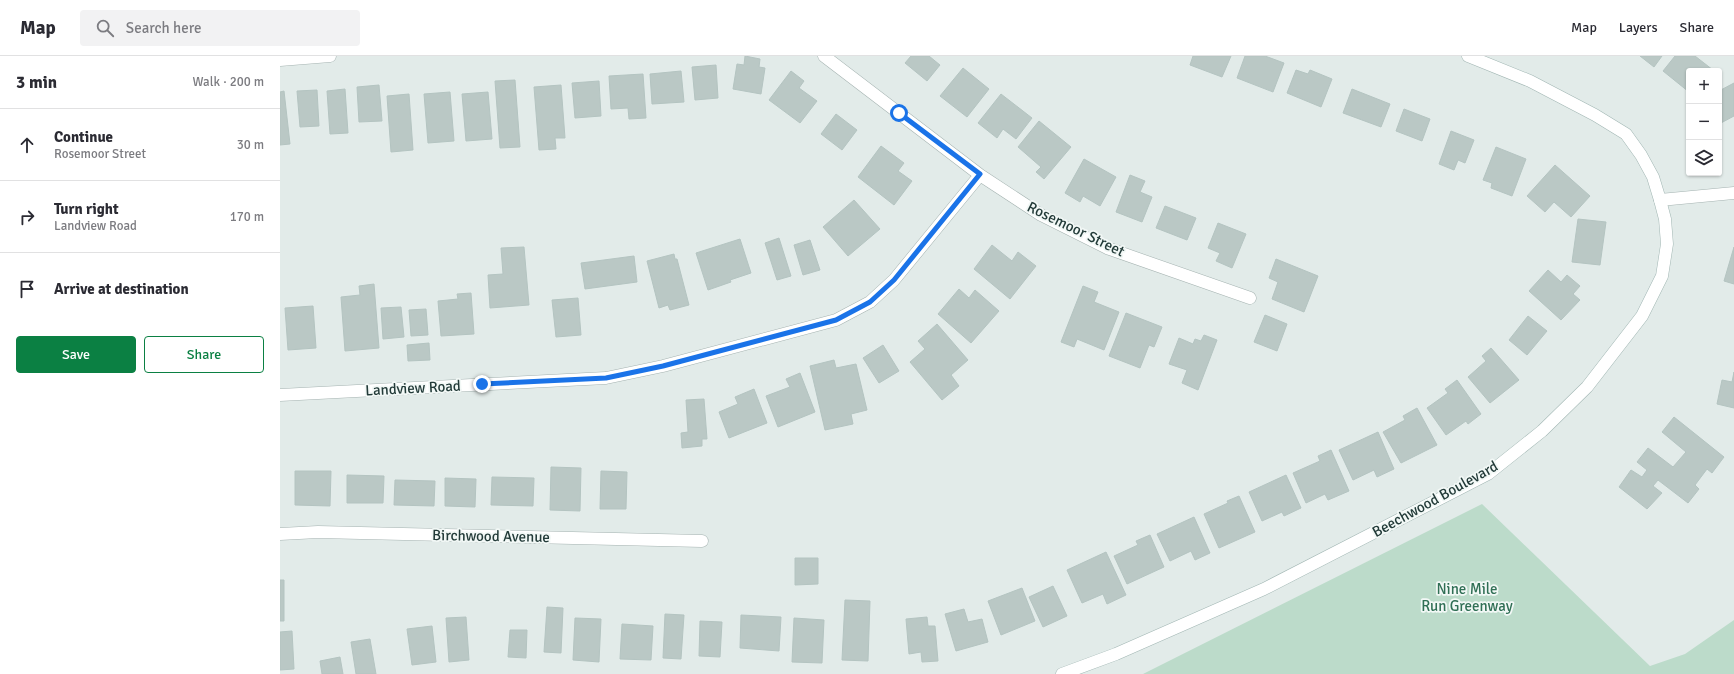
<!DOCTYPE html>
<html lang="en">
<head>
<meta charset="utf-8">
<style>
  :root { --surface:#fff; --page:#f2f2f3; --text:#2b2b33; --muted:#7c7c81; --line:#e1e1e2; --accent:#0b8043 }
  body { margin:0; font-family:Signika,sans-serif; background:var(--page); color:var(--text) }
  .controls { position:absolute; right:12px; top:12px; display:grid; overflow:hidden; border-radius:4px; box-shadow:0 1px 3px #0004 }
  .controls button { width:36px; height:36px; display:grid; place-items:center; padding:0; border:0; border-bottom:1px solid var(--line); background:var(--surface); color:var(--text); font:20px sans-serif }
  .stop { position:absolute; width:12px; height:12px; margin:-9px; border:3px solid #1a73e8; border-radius:50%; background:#fff }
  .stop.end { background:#1a73e8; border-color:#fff; box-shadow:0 1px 4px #0008 }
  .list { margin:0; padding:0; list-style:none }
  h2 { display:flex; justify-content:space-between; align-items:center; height:52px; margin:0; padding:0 16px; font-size:17px }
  h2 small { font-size:13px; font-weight:400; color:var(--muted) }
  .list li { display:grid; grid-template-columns:26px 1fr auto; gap:12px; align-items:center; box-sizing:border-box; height:72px; padding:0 16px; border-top:1px solid var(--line) }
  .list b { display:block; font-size:15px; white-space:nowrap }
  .list p { margin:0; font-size:13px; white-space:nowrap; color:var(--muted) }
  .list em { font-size:13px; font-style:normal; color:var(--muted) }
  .actions { display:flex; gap:8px; padding:12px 16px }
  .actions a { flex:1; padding:9px 0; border:1px solid var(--accent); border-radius:4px; text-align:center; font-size:14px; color:var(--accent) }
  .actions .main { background:var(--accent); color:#fff }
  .icon { flex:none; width:22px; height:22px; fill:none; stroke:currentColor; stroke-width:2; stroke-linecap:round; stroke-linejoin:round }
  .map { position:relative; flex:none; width:1454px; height:618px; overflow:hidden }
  header { display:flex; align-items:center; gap:24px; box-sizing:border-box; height:56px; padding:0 20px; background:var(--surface); border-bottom:1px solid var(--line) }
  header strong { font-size:19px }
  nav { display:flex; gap:22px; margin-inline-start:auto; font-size:14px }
  .search { width:280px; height:36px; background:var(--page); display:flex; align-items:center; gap:10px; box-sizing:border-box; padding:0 14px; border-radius:4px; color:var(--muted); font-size:15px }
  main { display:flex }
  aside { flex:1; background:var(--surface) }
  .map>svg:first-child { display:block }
  .green { fill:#bcdbca }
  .building { fill:#bac8c5; stroke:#b4c4c1 }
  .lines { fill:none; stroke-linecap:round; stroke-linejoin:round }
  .street-casing { stroke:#a5b3b1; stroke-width:13 }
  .secondary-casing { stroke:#a1b6b3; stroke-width:13 }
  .street { stroke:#fff; stroke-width:12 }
  .secondary { stroke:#fff; stroke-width:12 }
  .route { stroke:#1a73e8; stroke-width:5 }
  .labels { text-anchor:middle; stroke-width:3.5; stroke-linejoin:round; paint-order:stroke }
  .street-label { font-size:15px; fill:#233b39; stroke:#f2f8f6 }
  .park-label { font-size:15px; fill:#306f55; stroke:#f2f8f6 }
</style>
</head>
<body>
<header>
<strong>Map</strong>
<div class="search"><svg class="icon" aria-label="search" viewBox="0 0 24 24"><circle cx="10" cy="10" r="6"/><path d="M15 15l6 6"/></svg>Search here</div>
<nav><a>Map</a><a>Layers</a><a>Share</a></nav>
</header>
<main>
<aside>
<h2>3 min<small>Walk · 200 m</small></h2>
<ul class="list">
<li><svg class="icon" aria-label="ahead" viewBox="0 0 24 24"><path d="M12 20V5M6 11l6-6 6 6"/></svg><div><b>Continue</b><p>Rosemoor Street</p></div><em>30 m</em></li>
<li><svg class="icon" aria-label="right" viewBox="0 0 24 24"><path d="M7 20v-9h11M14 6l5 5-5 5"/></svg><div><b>Turn right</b><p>Landview Road</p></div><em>170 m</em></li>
<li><svg class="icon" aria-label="arrive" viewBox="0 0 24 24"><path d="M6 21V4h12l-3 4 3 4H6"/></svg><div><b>Arrive at destination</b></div></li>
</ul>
<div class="actions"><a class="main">Save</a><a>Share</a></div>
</aside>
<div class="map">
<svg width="1454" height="618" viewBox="0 0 1454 618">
  <rect width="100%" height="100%" fill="#e2ebe9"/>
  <path class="green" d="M1202,448L1370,610L1405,598L1454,564V618H863Z"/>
  <path class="building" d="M465,0L480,3L479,11L485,12L481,38L453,33L457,8L464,9Z
    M631,0H649L660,9L647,25L625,7Z
    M913,0H951L942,21L910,9Z
    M965,0H985L1004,7L993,36L957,22Z
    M1360,0H1382L1374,11Z
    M1395,0H1415L1433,14L1409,15V36L1383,15Z
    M436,9L438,42L415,44L412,11Z
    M683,12L709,33L687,61L660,40Z
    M1016,14L1028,18L1030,14L1052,23L1041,51L1007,37Z
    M401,15L404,46L372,48L370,18Z
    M511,15L524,25L519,32L537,45L520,67L489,44Z
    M363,18L366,62L349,63L348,52L331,53L329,20Z
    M235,24L240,91L220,92L215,25Z
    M319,25L321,60L295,62L292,27Z
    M1454,27V60L1439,68V35Z
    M99,29L102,65L79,66L77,31Z
    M281,29L285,82H275L276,93L259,94L254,31Z
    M65,33L68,77L50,78L47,35Z
    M1072,33L1110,48L1101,71L1063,57Z
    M37,34L39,70L20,71L17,35Z
    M4,35L10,88L0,89V36Z
    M170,36L174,85L148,87L144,38Z
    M208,36L212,83L186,85L182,38Z
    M129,38L133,94L111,96L107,40Z
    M721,38L752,62L736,83L723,73L717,82L698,67Z
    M1124,53L1150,63L1142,85L1116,75Z
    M556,58L577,74L562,94L541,78Z
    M759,65L791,91L764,123L756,116L761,111L738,91Z
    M1171,75L1194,84L1185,107L1178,104L1174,114L1159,108Z
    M601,90L624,107L618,115L632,125L614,149L578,121Z
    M1216,91L1246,103L1232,140L1211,132L1212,127L1203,124Z
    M804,103L836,121L820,150L803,140L800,146L785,137Z
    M1275,109L1310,140L1291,161L1274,146L1265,156L1247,140Z
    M850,119L865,125L860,136L872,141L862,166L836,156Z
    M574,144L600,173L568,200L543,171Z
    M885,150L916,162L907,184L876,172Z
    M1298,163L1326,166L1320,209L1292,206Z
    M938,167L966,178L952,212L936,205L940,197L928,192Z
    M499,182L511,220L497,224L485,187Z
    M460,183L471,217L450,224L451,226L428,234L416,197Z
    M530,184L540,214L523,219L514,189Z
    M712,189L732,205L738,196L756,210L730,243L694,213Z
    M244,191L249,249L210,252L208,219L223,218L221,192Z
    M1454,191V228L1444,225Z
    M394,198L395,203H397L409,249L390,254L388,249L379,252L367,205Z
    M354,200L357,226L305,233L301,207Z
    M996,203L1038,220L1024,256L992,243L998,226L989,222Z
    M1268,214L1281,226L1287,219L1300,230L1293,238L1300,244L1281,264L1249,235Z
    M94,228L99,292L65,295L61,241L80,239L79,230Z
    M803,230L818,236L814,246L839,256L824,294L797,283L794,291L781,286Z
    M679,233L689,242L695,234L719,255L691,287L658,258Z
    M191,237L194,278L161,280L158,245L178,243L177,238Z
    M298,242L301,279L276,281L272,244Z
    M33,250L36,292L8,294L5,252Z
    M121,251L124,281L103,283L101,252Z
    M146,253L148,279L131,280L129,254Z
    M846,257L882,271L874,291L869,289L860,312L829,300Z
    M985,259L1007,268L997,295L974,286Z
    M1248,260L1267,275L1247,299L1229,284Z
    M657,268L688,304L671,319L679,330L662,344L630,306L645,293L638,285Z
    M924,279L937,284L918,334L902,327L907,314L889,308L899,282L913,288L915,283L921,285Z
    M149,287L150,304L128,305L127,289Z
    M603,289L619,315L599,327L583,302Z
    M1211,292L1239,324L1210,347L1188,321L1206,305L1202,300Z
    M554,304L556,312L576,308L587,354L571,358L573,368L545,374L530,310Z
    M1454,316V352L1437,348L1442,324L1452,326Z
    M520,317L535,356L498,371L486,340L510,331L506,323Z
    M1177,324L1201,358L1188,368L1186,365L1166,379L1147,352L1168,337L1165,333Z
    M474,333L487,367L449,382L439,356L458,348L455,341Z
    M424,343L427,383H422V390L402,392L401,377L408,376L406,344Z
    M1137,352L1157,389L1121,407L1103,376L1125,364L1123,360Z
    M1394,361L1444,401L1432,417L1427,413L1415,429L1419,433L1408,447L1378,424L1373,430L1382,437L1367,453L1339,431L1351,414L1362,421L1367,414L1357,406L1368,392L1393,411L1406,396L1382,376Z
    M1098,376L1114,413L1097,421L1094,414L1073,424L1059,394Z
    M1051,394L1069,435L1048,444L1045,438L1026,447L1013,417L1040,405L1038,400Z
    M271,411L301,412L300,455L270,454Z
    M15,415H51L50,450L15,449Z
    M321,415L347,416L346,453H320Z
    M67,419L104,420L103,447H67Z
    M1006,419L1021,452L1004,460L1002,456L982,465L969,436Z
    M212,421L254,422L253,450L211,449Z
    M165,422L196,423L195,451L165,450Z
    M115,424L155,425L154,450L114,449Z
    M959,440L975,476L939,492L924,458L948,447L947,445Z
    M914,461L930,497L915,504L911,495L890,505L877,478Z
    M870,479L884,511L847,528L834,500L858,489L856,485Z
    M826,496L846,539L827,548L823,538L802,547L787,514Z
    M515,502H538V528L515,529Z
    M0,524H4V565H0Z
    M773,530L787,560L763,571L749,541Z
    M742,532L755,565L721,579L708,545Z
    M565,544L590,545L588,605L562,604Z
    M267,551L283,552L281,597L264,596Z
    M684,553L688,566L702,563L708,586L676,595L665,558Z
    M385,558L404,559L401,603L383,602Z
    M461,559L501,561L499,595L460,592Z
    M186,561L189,604L169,606L166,562Z
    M647,561L648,570H655L658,605L642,606L641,596L629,598L626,563Z
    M295,562L321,563L319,606L293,604Z
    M514,562L544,564L542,607L512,606Z
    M420,565L442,566L440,601L419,600Z
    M342,568L373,570L371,604L340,603Z
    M152,570L156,606L132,609L127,573Z
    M230,574H247L246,602L228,601Z
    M12,575L14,613L0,614V576Z
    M90,583L96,618H76L71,586Z
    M60,601L63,618H42L40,605Z"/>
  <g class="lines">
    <g class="street-casing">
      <path id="street" d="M544,0L700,119L761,159L827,192L970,242
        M0,4L50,0
        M1380,144L1454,137
        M0,339L326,322L383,310L556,264L590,246L614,224L700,119
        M0,478L38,476L422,485"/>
    </g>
    <g class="secondary-casing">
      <path id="secondary" d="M782,618L836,598L984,533L1208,418L1262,375L1307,331L1362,260L1382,220L1387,188L1385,163L1380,144L1373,121L1361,99L1346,78L1315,59L1250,25L1188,0"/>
    </g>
    <use href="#street" class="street"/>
    <use href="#secondary" class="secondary"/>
  </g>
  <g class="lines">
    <path class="route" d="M202,328L326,322L383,310L556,264L590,246L614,224L700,118L619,57"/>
  </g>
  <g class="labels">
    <g class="street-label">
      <text transform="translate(796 173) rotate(26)" y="5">Rosemoor Street</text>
      <text transform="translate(133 332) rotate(-3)" y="5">Landview Road</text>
      <text transform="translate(1155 443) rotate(-29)" y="5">Beechwood Boulevard</text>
      <text transform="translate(211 480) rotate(1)" y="5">Birchwood Avenue</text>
    </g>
    <g class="park-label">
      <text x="1187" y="538">Nine Mile<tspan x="1187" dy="17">Run Greenway</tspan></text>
    </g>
  </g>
</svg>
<div class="controls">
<button>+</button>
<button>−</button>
<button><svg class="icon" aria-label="layers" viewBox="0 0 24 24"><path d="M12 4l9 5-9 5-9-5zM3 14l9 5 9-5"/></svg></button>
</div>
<div class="stop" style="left:619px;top:57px"></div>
<div class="stop end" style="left:202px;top:328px"></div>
</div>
</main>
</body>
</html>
